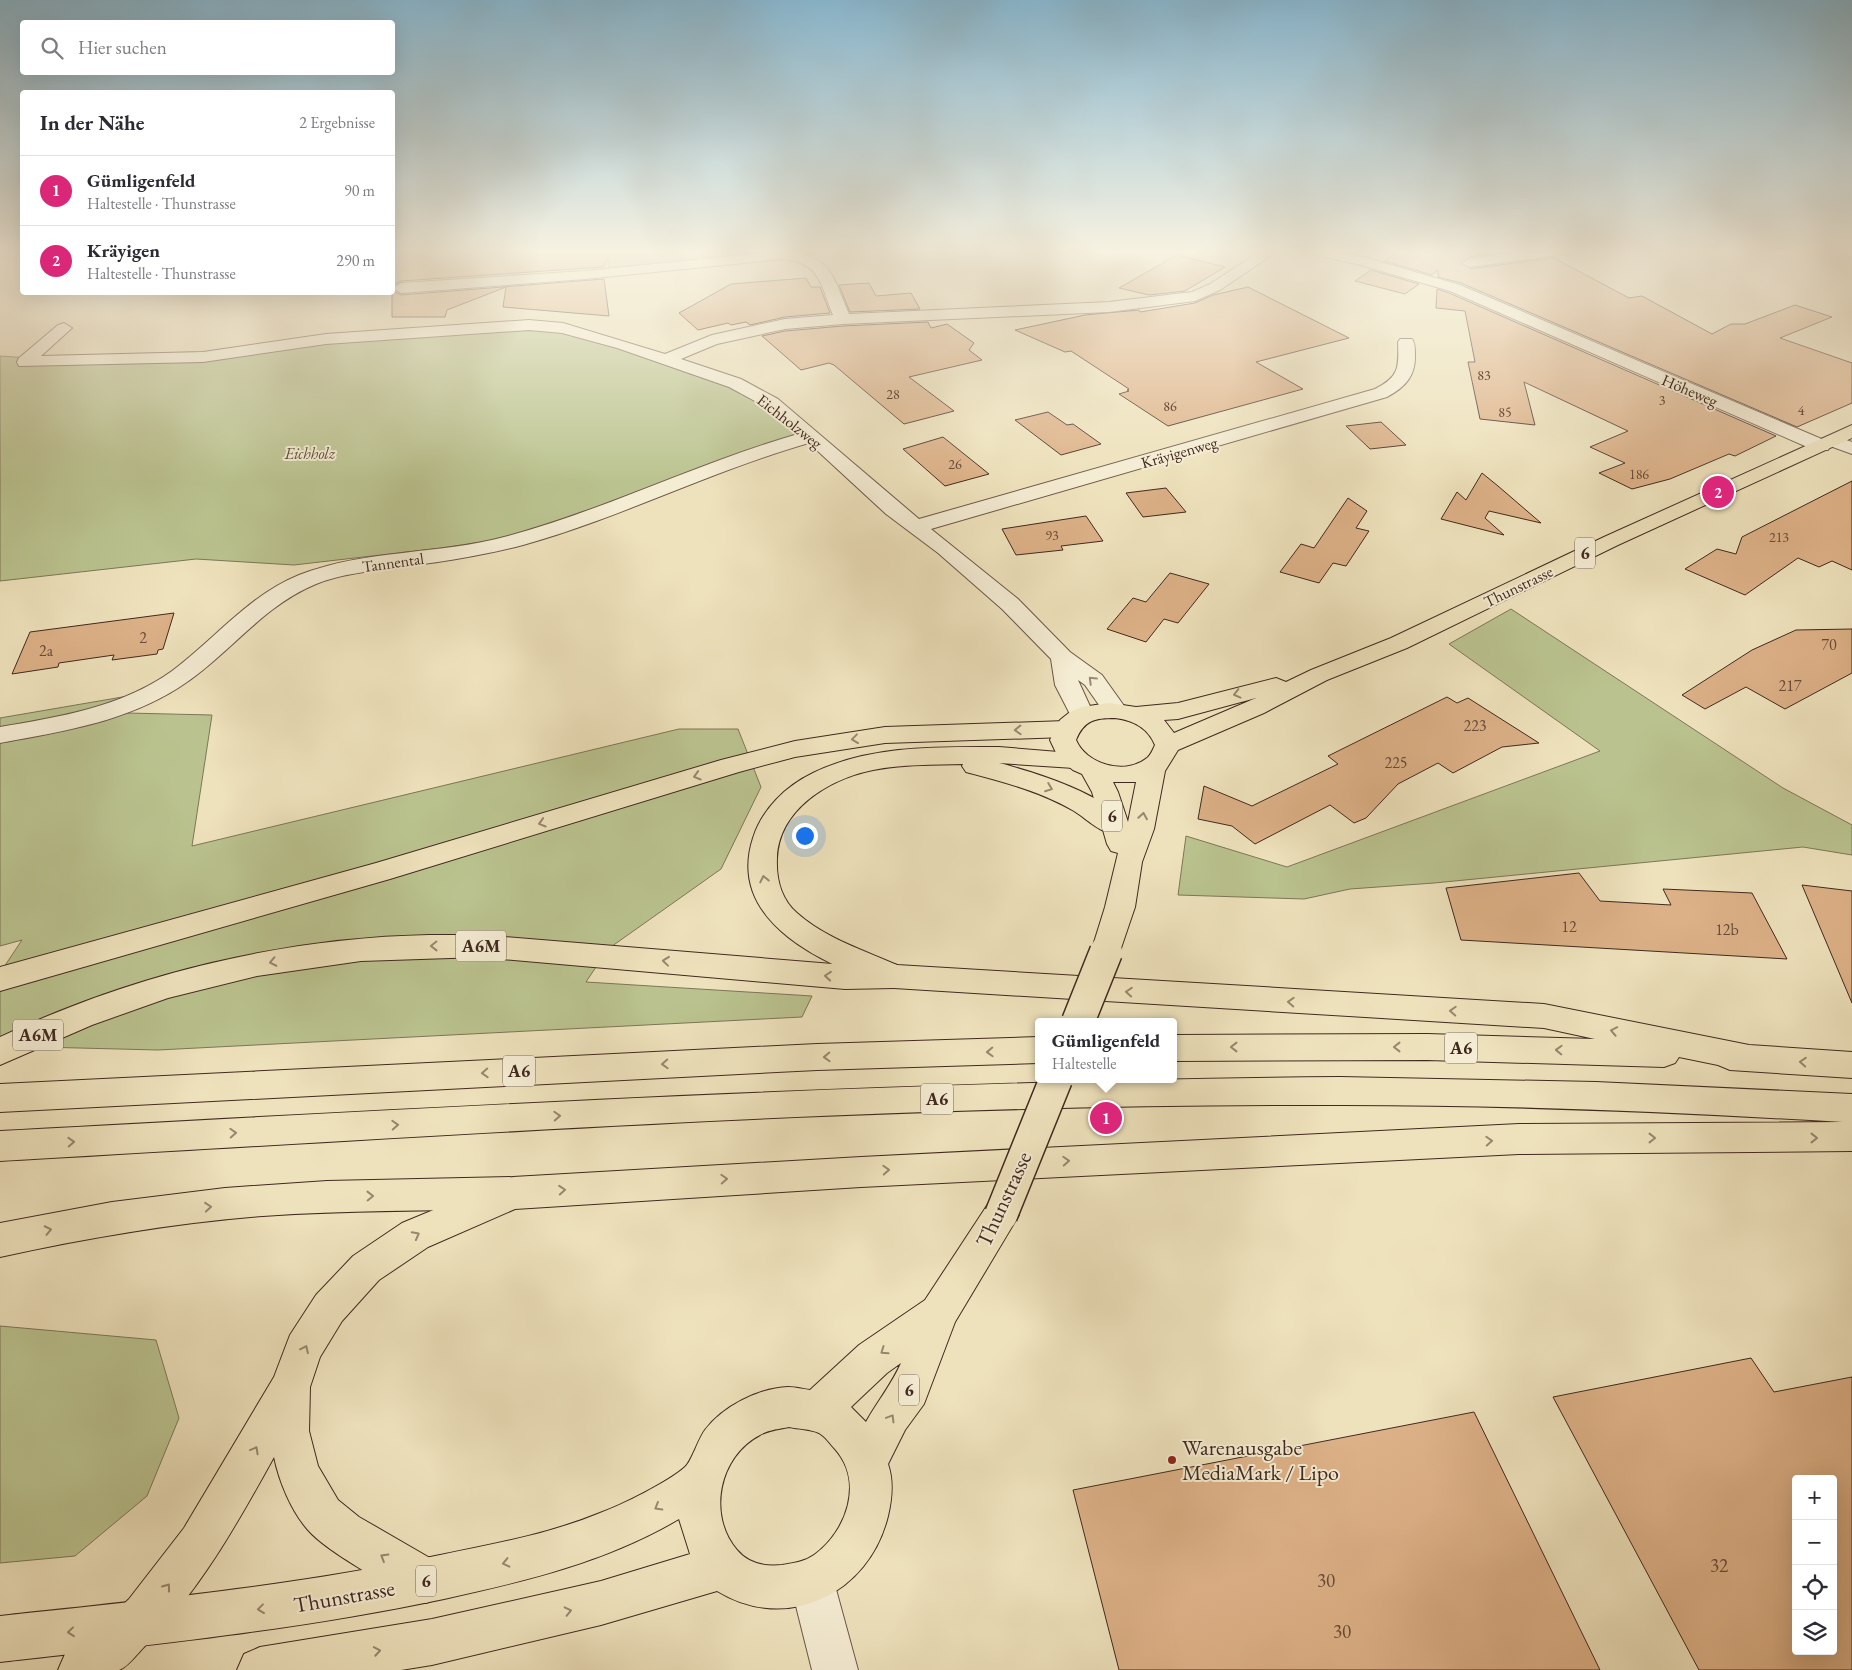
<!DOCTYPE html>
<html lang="de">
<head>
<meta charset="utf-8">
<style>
  :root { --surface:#fff; --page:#f2f2f3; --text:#2b2b33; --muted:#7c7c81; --line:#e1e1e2; --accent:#db2777 }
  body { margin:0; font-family:"EB Garamond",serif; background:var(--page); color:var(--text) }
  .controls { position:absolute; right:15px; bottom:15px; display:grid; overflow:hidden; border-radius:5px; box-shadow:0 5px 20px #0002 }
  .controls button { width:45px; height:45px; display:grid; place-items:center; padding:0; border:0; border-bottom:1px solid var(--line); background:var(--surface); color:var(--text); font:25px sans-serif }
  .you { position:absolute; left:804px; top:835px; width:18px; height:18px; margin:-12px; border:4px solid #fff; border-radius:50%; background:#1a73e8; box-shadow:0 0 0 8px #1a73e833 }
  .badge { display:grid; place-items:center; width:32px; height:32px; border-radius:50%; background:var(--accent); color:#fff; font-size:16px; font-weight:700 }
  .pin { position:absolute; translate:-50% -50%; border:2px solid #fff; box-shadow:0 1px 5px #0006 }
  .popup { position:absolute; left:1035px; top:1018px; width:142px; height:65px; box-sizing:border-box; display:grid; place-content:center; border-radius:5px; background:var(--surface); filter:drop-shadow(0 1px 4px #0005); font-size:16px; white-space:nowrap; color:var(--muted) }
  .popup b { font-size:19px; color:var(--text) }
  .popup::after { content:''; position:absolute; left:50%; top:100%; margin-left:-10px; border:10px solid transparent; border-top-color:var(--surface) }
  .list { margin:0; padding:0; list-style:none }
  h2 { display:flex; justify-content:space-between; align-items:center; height:65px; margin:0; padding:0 20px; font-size:21px }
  h2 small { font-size:16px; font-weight:400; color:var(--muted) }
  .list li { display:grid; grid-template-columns:32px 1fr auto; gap:15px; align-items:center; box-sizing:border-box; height:70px; padding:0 20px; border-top:1px solid var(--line) }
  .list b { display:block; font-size:19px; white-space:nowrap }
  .list p { margin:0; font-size:16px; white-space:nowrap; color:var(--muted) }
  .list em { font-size:16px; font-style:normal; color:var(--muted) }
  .icon { flex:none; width:28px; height:28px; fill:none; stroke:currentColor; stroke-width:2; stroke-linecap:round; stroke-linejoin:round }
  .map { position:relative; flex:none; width:1852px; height:1670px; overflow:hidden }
  .search { position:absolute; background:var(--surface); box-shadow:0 5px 20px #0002; left:20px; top:20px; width:375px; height:55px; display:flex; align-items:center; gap:12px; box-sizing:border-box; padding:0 18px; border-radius:5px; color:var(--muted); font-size:19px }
  .panel { position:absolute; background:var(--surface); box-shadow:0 5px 20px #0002; left:20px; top:90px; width:375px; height:205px; border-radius:5px }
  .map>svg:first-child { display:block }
  .green { fill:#bac38f; stroke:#7e7658 }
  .building { fill:#ddb187; stroke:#412920; fill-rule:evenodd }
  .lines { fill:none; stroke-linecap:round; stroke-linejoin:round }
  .minor-tunnel { stroke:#cbbd9d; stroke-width:16; stroke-dasharray:16 8; stroke-linecap:butt }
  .minor-casing { stroke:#6c5747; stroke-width:2 }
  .tertiary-casing { stroke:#6c5747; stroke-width:2 }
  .primary-casing { stroke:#412920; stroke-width:2 }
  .trunk-casing { stroke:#412920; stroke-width:2 }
  .motorway-casing { stroke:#412920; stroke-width:2 }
  .minor { fill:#f4ecd3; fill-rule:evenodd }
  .tertiary { fill:#f4ecd3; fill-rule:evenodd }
  .primary { fill:#eee2bc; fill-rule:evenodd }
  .trunk { fill:#eee2bc; fill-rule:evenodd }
  .motorway { fill:#eee2bc; fill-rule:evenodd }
  .primary-bridge-casing { stroke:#412920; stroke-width:35; stroke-linecap:butt }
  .primary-bridge { stroke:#eee2bc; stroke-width:32 }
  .oneway { stroke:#9a8a7a }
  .oneway2 { stroke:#98866e }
  .poi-dot { fill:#8f2418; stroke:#f4ecd3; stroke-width:2 }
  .labels { text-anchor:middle; stroke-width:4; stroke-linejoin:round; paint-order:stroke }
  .far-number-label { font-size:14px; fill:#684b3a }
  .far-street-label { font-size:16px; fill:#412920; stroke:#f4ecd3 }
  .far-park-label { font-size:16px; font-style:italic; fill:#5f503c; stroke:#f4ecd3 }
  .number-label { font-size:16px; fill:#684b3a }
  .shield { fill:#f4ecd3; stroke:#776456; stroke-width:1 }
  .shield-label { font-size:18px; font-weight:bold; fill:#412920 }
  .near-number-label { font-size:19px; fill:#684b3a }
  .near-street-label { font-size:22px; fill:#412920; stroke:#f4ecd3 }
  .near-poi-label { font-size:22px; fill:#412920; stroke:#f4ecd3; text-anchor:start }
</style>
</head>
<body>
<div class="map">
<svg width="1852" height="1670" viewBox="0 0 1852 1670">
  <rect width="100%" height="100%" fill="#eee2bc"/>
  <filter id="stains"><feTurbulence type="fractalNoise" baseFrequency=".004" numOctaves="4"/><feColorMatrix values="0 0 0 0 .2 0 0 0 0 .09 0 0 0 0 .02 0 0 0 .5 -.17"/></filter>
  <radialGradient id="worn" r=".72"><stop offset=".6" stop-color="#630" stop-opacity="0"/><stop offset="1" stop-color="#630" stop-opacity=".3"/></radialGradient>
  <path class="green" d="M605,249H950L782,255L610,271Z
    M476,326L572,331L756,395L801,432L590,512L510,538L441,548L294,565L196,559L0,581V356L61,360L201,357Z
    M1511,609L1783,788L1852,825V855L1803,847L1434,883L1350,889L1304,899L1178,895L1186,836L1287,867L1600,751L1449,644Z
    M134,695L127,713L212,715L192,846L679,729H738L761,787L721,869L608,949L586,982L812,996L802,1017L158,1050L0,1046V973L22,940L0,946V718Z
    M0,1326L156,1340L179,1418L147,1496L75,1556L0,1563Z"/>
  <path class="building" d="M392,249H613L603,267L401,281L392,286Z
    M1401,249H1531L1469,257L1460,264L1469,269L1554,258L1629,298L1642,296L1712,334L1731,324H1745L1795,305L1832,317L1780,338L1852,363V403L1797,427L1461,283L1438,277V270L1432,275L1384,261Z
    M1177,255L1225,267L1185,291L1149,295L1119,288Z
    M1371,270L1419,284L1405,294L1355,281Z
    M806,278L811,287H820L830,313L785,317L750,325L746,322L731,325L728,323L698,330L679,313L731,284Z
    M604,279L609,316L503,307L506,287L447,310L445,317H392V290L401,295Z
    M869,283L876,296L911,293L920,309L850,312L839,285Z
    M1248,287L1349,338L1256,362L1303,389L1168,426L1119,394L1129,391L1127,390L1129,389L1071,351L1065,352L1015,330L1085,315L1139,310L1140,312L1195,303L1213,295Z
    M1437,289L1449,293L1776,436L1735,456L1729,454L1670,479L1632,489L1599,473L1625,463L1590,447L1628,431L1524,382L1535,425L1480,419L1468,362H1475L1465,311L1436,308Z
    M928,322L931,328L947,324L974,343L969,350L982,360L909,377L954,411L904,424L834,365L829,363L801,370L762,336L785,331L843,326Z
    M1048,412L1067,425L1073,424L1101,444L1061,455L1015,420Z
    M1381,422L1406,445L1370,449L1346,426Z
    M943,437L989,474L945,486L903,449Z
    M1482,473L1498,486L1541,523L1489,511L1485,518L1504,535L1441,519L1457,492L1466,500Z
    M1852,481V570L1832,561L1819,567L1798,558L1745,595L1685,569L1717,549L1736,554L1742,537Z
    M1166,488L1186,512L1143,517L1126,493Z
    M1348,498L1367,511L1356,528L1369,531L1346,566L1333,563L1319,583L1280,572L1301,544L1314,548Z
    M1086,516L1103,541L1061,546L1063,550L1016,555L1002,529Z
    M1170,573L1209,584L1178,623L1164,619L1146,642L1107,629L1133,598L1146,602Z
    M174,613L163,649L158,650L157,654L112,660L114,655L59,663L58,667L12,674L30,632Z
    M1852,629V673L1785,709L1746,687L1705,709L1682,695L1752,650L1796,630Z
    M1447,697L1457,703L1468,698L1539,743L1502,747L1453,773L1438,763L1398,784L1366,818L1354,823L1330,805L1255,844L1232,826L1198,819L1204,786L1252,806L1338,764L1328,756Z
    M1579,873L1600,901L1671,905L1663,889L1752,893L1787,959L1461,940L1446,888Z
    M1802,885L1852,891V1003Z
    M1751,1358L1774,1392L1852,1377V1670H1699L1553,1397ZM1796,1479H1833V1651H1796Z
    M1474,1412L1600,1670H1119L1073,1490Z"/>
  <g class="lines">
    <path class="minor-tunnel" d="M1461,265L1469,263"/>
    <g class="minor-casing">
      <path id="minor" d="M1264,249H1281L1220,290L1195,301L1109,312L843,324L785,329L717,344L681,359L741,379L778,399L919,519L1375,389C1399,377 1399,368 1398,342L1400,339H1412C1415,343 1415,348 1415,354C1416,375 1406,387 1387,397L931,529L1018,599L1070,652L1102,675L1127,710L1124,715L1115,718L1106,715L1085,685L1078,680L1094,715L1091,720L1082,723L1073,720L1055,685L1051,659L1002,609L938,553L886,514L809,443C711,471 620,518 523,545C482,556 439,562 397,568C370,571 341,574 316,584C263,606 232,651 187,682C132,721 64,731 0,743V727C59,717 122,707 172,671C215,639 248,596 299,575C365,549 440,555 508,536C607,509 700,462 798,434L766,407L729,387L617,348L562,333L529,330L326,344L203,362L19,366L17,362L19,358L58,325L64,323L72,328L41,356L203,352L326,334L529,320L563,323L665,354L712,335L785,319L833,315C820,284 821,263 783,259L585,279L401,293L393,288L401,283L585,271L783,251C831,255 832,274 849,314L1109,302L1192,292L1210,284Z
        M1298,249H1326L1360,256L1460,285L1824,440L1826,437L1833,435L1852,442V454L1830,446L1828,450H1814L1450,291L1357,264L1300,252Z
        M1544,249H1583L1576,253L1469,267L1462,263L1469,259Z
        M1840,249H1852V257L1847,256Z"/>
    </g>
    <g class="tertiary-casing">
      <path id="tertiary" d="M812,1560L828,1566L834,1582L858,1670H812L790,1582L796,1566Z"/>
    </g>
    <g class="primary-casing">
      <path id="primary" d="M1852,425V438L1618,545L1407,648L1327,680L1264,713L1178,750L1165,771L1154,829L1142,862L1135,907L1117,960L1106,963L1095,960L1091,952L1105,907L1118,853L1111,851L1107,844L1092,792L1082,774L1073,770L1059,759L1050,740L1060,720L1070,712L1082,707L1109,703L1136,707L1178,703L1276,678L1286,682L1311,670L1391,638L1604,537ZM1256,698L1174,733L1164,720L1178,719ZM1115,718C1133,720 1148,728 1155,745C1153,749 1151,755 1147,758C1125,776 1086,764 1076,740C1084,720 1095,718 1115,718ZM1113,782H1136L1128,822L1118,792Z
        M1001,1199L1014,1204L1019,1215L955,1322L924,1404L905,1430L888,1464C894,1481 892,1499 888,1516C869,1594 787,1634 717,1591L601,1625L432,1665L401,1670H237L244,1654L260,1647L432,1619L601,1581L690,1554L679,1519C606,1562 526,1581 444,1599C298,1630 149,1645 0,1662V1616C147,1600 295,1586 440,1555C494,1544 549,1534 600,1513C622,1505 668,1482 685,1467C692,1461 698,1439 705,1430C723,1406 759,1388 788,1387C795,1387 803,1389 810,1390L859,1345L925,1300L988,1204ZM901,1363C892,1384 877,1402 866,1422L851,1407L887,1373ZM789,1427C798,1429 810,1429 819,1433C826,1437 830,1444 835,1449C864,1482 847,1531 814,1555C804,1562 793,1563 782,1565C764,1567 748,1563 737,1550C707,1515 719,1456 760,1435C768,1430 779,1429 789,1427Z"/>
    </g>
    <g class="trunk-casing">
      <path id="trunk" d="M429,935H480L845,965L894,964L905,968L909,976L905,984L894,988L845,989L480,957L361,961L257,976L168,998L92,1025L0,1065V1037C134,974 281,938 429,935Z
        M510,1177L523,1182L528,1193L523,1204L510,1209C428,1211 345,1210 263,1216C174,1223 87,1238 0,1257V1223L112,1202L225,1188L327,1181Z"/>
    </g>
    <g class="motorway-casing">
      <path id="motorway" d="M1066,721L1075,723L1079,729L1075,735L1066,737L885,743L795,757L739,772L390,879L0,991V967L376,863L721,760L795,741L885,727Z
        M999,747L1083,754L1087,760L1083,766L1074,768L999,763C1034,772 1109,795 1128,826L1124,833C1104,838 1090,821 1074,811C1040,791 1003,782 966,772L962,766L963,764C933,765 902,764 873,770C829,779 779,809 777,858C776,879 781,899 797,913C825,938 863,950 897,965L1544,1004L1749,1045L1852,1052V1078L1730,1070L1718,1065L1679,1057L1675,1063L1664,1067L1427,1060L1174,1061V1035L1427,1034L1595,1039L1544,1028L894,988C829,967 725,924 753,838C762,809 786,786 813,773C870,745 937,747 999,747Z
        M1038,1037V1063L817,1070L0,1112V1084L817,1044Z
        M1340,1077L1596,1082L1852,1094V1151L1519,1154L861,1187L515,1209L428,1247L379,1280L342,1321L320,1357L310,1387L309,1431L318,1466L338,1500L359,1517L442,1565L448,1581L442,1597L426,1603C398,1592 327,1552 308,1530C291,1511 279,1481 274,1457C237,1524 199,1592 144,1647C137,1654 128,1667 119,1670C110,1670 69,1670 58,1670L65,1654L98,1629L129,1599L184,1528L274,1377L290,1335L316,1295L353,1256L402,1223L513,1177L861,1157L1519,1124L1843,1122C1676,1112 1510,1105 1343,1105C895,1103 447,1136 0,1161V1131C447,1107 894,1081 1340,1077Z"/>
    </g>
    <use href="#minor" class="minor"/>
    <use href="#tertiary" class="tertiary"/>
    <use href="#primary" class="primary"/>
    <use href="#trunk" class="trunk"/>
    <use href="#motorway" class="motorway"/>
    <g class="primary-bridge-casing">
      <path id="primary-bridge" d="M1078,1022L1106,952
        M1001,1215L1056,1079"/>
    </g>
    <use href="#primary-bridge" class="primary-bridge"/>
  </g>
  <defs><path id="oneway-chevron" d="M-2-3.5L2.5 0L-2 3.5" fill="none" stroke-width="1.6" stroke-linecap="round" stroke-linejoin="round" transform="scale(1.25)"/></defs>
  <use class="oneway" href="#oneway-chevron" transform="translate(1092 680) rotate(-136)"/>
  <g class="oneway2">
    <use href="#oneway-chevron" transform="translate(1237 694) rotate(166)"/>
    <use href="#oneway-chevron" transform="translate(1018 730) rotate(178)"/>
    <use href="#oneway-chevron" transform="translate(855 739) rotate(173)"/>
    <use href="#oneway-chevron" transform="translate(697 776) rotate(163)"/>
    <use href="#oneway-chevron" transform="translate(1049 788) rotate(21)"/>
    <use href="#oneway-chevron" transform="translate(1143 816) rotate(-81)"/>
    <use href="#oneway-chevron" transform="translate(542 823) rotate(163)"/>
    <use href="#oneway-chevron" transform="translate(764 879) rotate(-102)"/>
    <use href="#oneway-chevron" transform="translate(434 946) rotate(179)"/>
    <use href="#oneway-chevron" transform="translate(666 961) rotate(-174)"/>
    <use href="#oneway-chevron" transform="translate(273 962) rotate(168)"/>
    <use href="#oneway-chevron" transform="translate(828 976) rotate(-175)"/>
    <use href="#oneway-chevron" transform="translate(1129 992) rotate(-176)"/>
    <use href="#oneway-chevron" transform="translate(1291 1002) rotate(-177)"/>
    <use href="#oneway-chevron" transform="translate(1453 1011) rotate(-177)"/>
    <use href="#oneway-chevron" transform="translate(1614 1031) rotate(-169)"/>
    <use href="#oneway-chevron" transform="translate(1234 1047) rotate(180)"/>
    <use href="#oneway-chevron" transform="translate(1397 1047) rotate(-180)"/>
    <use href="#oneway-chevron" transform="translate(1559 1050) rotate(-178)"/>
    <use href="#oneway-chevron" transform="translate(990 1052) rotate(178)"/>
    <use href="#oneway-chevron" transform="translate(827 1057) rotate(178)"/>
    <use href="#oneway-chevron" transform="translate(1803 1062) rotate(-176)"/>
    <use href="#oneway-chevron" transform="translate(665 1064) rotate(177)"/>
    <use href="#oneway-chevron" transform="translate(485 1073) rotate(177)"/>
    <use href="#oneway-chevron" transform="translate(557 1116) rotate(-3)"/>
    <use href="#oneway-chevron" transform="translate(395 1125) rotate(-3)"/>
    <use href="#oneway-chevron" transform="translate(233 1133) rotate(-3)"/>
    <use href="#oneway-chevron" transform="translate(1652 1138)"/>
    <use href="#oneway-chevron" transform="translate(1814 1138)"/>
    <use href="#oneway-chevron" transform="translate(1489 1141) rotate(-3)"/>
    <use href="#oneway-chevron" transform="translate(71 1142) rotate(-3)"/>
    <use href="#oneway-chevron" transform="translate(1066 1161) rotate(-3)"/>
    <use href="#oneway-chevron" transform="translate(886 1170) rotate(-3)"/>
    <use href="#oneway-chevron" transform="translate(724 1179) rotate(-3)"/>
    <use href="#oneway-chevron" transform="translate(562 1190) rotate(-4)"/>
    <use href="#oneway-chevron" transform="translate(370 1196) rotate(-1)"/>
    <use href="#oneway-chevron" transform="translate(208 1207) rotate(-5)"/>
    <use href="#oneway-chevron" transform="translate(48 1230) rotate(-12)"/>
    <use href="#oneway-chevron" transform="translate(416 1235) rotate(-28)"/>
    <use href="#oneway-chevron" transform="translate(305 1349) rotate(-65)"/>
    <use href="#oneway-chevron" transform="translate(884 1351) rotate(145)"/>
    <use href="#oneway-chevron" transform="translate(891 1418) rotate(-59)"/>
    <use href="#oneway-chevron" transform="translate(255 1450) rotate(-61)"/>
    <use href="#oneway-chevron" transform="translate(658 1507) rotate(150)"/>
    <use href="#oneway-chevron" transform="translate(384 1557) rotate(-149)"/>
    <use href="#oneway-chevron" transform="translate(506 1563) rotate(167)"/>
    <use href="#oneway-chevron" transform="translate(167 1587) rotate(-54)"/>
    <use href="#oneway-chevron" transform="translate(261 1609) rotate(173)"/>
    <use href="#oneway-chevron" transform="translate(568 1611) rotate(-13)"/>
    <use href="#oneway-chevron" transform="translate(71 1632) rotate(174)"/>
    <use href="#oneway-chevron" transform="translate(377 1651) rotate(-10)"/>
  </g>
  <linearGradient id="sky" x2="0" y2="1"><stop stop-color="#89b8d0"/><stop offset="0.52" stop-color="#f7f2e1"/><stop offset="1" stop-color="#f7f2e1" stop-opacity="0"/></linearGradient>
  <rect width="1852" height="483" fill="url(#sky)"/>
  <circle class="poi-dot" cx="1172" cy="1460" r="5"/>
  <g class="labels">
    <g class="far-number-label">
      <text x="1484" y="380">83</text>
      <text x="893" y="399">28</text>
      <text x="1662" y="405">3</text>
      <text x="1170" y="411">86</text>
      <text x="1801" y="415">4</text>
      <text x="1505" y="417">85</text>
      <text x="955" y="469">26</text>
      <text x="1639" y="479">186</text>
      <text x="1052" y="540">93</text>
      <text x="1779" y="542">213</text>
    </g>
    <g class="far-street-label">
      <text transform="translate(1690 390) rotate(23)" y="6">Höheweg</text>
      <text transform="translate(790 421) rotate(38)" y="6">Eichholzweg</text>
      <text transform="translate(1179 452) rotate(-16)" y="6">Kräyigenweg</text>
      <text transform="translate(393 562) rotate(-8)" y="6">Tannental</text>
      <text transform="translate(1518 586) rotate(-26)" y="6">Thunstrasse</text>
    </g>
    <g class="far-park-label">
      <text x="310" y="459">Eichholz</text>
    </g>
    <g class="number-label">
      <text x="143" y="643">2</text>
      <text x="1829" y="650">70</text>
      <text x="46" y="656">2a</text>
      <text x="1790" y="691">217</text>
      <text x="1475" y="731">223</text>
      <text x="1396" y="768">225</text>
      <text x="1569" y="932">12</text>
      <text x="1727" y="935">12b</text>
    </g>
    <g class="shield">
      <rect x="1575" y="537.5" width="20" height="31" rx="4"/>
      <rect x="1102" y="800.5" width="20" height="31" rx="4"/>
      <rect x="456" y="930.5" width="50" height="31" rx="4"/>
      <rect x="13" y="1019.5" width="50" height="31" rx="4"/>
      <rect x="1445" y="1032.5" width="32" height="31" rx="4"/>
      <rect x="503" y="1055.5" width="32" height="31" rx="4"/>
      <rect x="921" y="1083.5" width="32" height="31" rx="4"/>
      <rect x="899" y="1374.5" width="20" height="31" rx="4"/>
      <rect x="416" y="1565.5" width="20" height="31" rx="4"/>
    </g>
    <g class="shield-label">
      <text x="1585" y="559">6</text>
      <text x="1112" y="822">6</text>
      <text x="481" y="952">A6M</text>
      <text x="38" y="1041">A6M</text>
      <text x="1461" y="1054">A6</text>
      <text x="519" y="1077">A6</text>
      <text x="937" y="1105">A6</text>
      <text x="909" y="1396">6</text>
      <text x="426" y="1587">6</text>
    </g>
    <g class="near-number-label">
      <text x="1719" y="1572">32</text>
      <text x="1326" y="1587">30</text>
      <text x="1342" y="1638">30</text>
    </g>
    <g class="near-street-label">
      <text transform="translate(1003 1199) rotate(-65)" y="8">Thunstrasse</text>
      <text transform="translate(344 1596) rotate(-10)" y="8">Thunstrasse</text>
    </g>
    <g class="near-poi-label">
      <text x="1182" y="1455">Warenausgabe<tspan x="1182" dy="25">MediaMark / Lipo</tspan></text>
    </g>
  </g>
  <rect width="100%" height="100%" filter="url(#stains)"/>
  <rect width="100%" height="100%" fill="url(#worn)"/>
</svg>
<div class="controls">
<button>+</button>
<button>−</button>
<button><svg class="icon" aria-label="locate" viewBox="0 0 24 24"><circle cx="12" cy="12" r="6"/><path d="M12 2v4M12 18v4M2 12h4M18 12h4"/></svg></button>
<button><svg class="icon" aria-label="layers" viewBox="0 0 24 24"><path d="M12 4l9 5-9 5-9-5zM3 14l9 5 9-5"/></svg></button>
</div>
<div class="you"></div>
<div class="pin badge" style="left:1106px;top:1118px">1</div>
<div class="popup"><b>Gümligenfeld</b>Haltestelle</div>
<div class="pin badge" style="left:1718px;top:492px">2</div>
<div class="search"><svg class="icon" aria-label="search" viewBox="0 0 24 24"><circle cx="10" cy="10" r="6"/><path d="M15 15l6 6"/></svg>Hier suchen</div>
<section class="panel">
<h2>In der Nähe<small>2 Ergebnisse</small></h2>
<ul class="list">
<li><span class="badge">1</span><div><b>Gümligenfeld</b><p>Haltestelle · Thunstrasse</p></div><em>90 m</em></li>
<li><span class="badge">2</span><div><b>Kräyigen</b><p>Haltestelle · Thunstrasse</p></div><em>290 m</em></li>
</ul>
</section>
</div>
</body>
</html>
